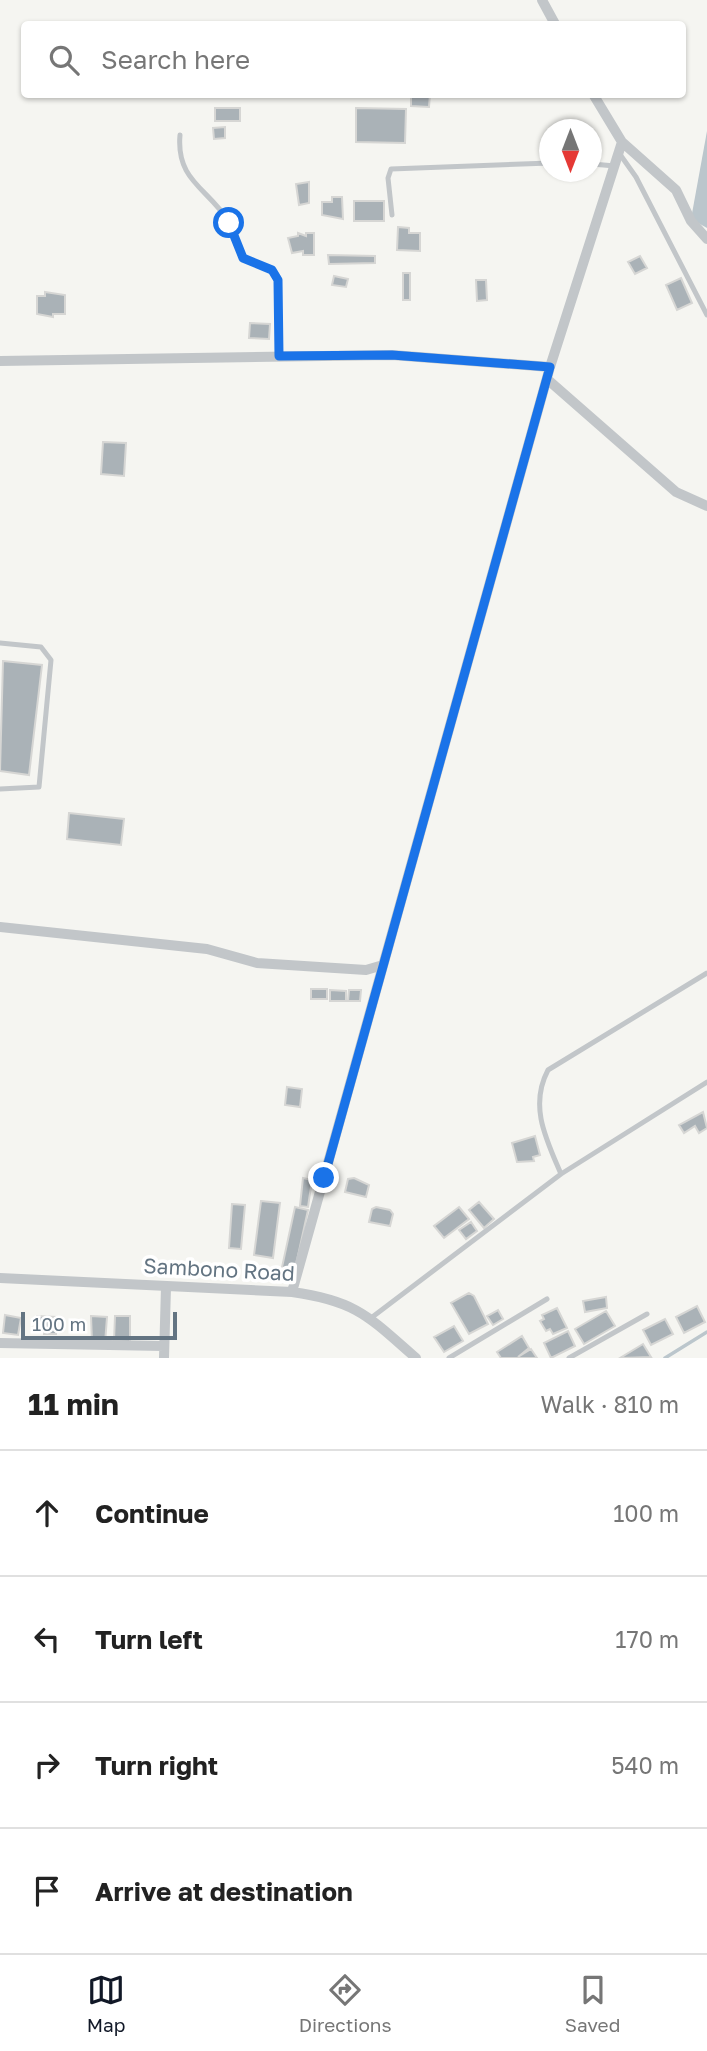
<!DOCTYPE html>
<html lang="en">
<head>
<meta charset="utf-8">
<style>
  :root { --surface:#fff; --page:#f6f6f6; --text:#222; --muted:#767676; --line:#e0e0e0; --accent:#111827 }
  body { margin:0; font-family:"Golos Text",sans-serif; background:var(--page); color:var(--text) }
  .compass { position:absolute; left:539px; top:119px; width:63px; height:63px; border-radius:50%; background:var(--surface); box-shadow:0 2px 5px #0004; rotate:180deg }
  .scale { position:absolute; left:21px; bottom:18px; width:156px; box-sizing:border-box; padding-left:7px; border:4px solid #637482; border-top:0; font-size:19px; line-height:24px; white-space:nowrap; color:#637482; -webkit-text-stroke:5px #fff; paint-order:stroke }
  .stop { position:absolute; width:21px; height:21px; margin:-16px; border:5px solid #1a73e8; border-radius:50%; background:#fff }
  .stop.end { background:#1a73e8; border-color:#fff; box-shadow:0 2px 7px #0008 }
  .list { margin:0; padding:0; list-style:none }
  h2 { display:flex; justify-content:space-between; align-items:center; height:91px; margin:0; padding:0 28px; font-size:30px }
  h2 small { font-size:23px; font-weight:400; color:var(--muted) }
  .list li { display:grid; grid-template-columns:46px 1fr auto; gap:21px; align-items:center; box-sizing:border-box; height:126px; padding:0 28px; border-top:2px solid var(--line) }
  .list b { display:block; font-size:26px; white-space:nowrap }
  .list em { font-size:23px; font-style:normal; color:var(--muted) }
  .icon { flex:none; width:38px; height:38px; fill:none; stroke:currentColor; stroke-width:2; stroke-linecap:round; stroke-linejoin:round }
  .map { position:relative; flex:none; width:707px; height:1358px; overflow:hidden }
  .search { position:absolute; background:var(--surface); box-shadow:0 2px 5px #0004; left:21px; right:21px; top:21px; height:77px; display:flex; align-items:center; gap:18px; box-sizing:border-box; padding:0 24px; border-radius:7px; color:var(--muted); font-size:26px }
  .sheet { height:595px; background:var(--surface) }
  nav { display:flex; justify-content:space-around; align-items:center; box-sizing:border-box; height:98px; border-top:2px solid var(--line); background:var(--surface); font-size:19px; color:var(--muted) }
  nav a { display:grid; justify-items:center; gap:4px }
  nav .on { color:var(--accent) }
  .map>svg:first-child { display:block }
  .water { fill:#bbc6cc }
  .lines { fill:none; stroke-linecap:round; stroke-linejoin:round }
  .stream { stroke:#bbc6cc; stroke-width:3.5 }
  .building { fill:#aab2b7; stroke:#d6d6d4; stroke-width:2 }
  .service { stroke:#c2c6c9; stroke-width:5 }
  .minor { stroke:#c2c6c9; stroke-width:10 }
  .route { stroke:#1a73e8; stroke-width:9 }
  .labels { text-anchor:middle; stroke-width:7; stroke-linejoin:round; paint-order:stroke }
  .street-label { font-size:21px; fill:#637482; stroke:#fff }
</style>
</head>
<body>
<div class="map">
<svg width="707" height="1358" viewBox="0 0 707 1358">
  <rect width="100%" height="100%" fill="#f5f5f1"/>
  <path class="water" d="M707,131V228L691,219Z"/>
  <g class="lines">
    <path class="stream" d="M665,1358L707,1332"/>
  </g>
  <path class="building" d="M411,94H430L429,107L411,106Z
    M215,108H240V121H215Z
    M356,108L406,109L405,143L356,142Z
    M225,127V138L214,139L213,128Z
    M309,182V203L299,205L296,184Z
    M332,197H342L343,219L322,215V202H332Z
    M354,201H384V221H354Z
    M398,227L409,228V233H420V251L397,250Z
    M298,233L306,236V233H314V255H303V251L292,253L288,238L298,236Z
    M328,255L375,256V263L329,264Z
    M640,256L647,268L635,274L628,262Z
    M403,273H410V300H403Z
    M334,276L348,279L346,287L332,285Z
    M681,278L692,303L677,310L666,285Z
    M476,280H486L487,300L477,301Z
    M45,292L65,295V314H53V317L37,314V296H45Z
    M250,323L270,324L269,339L249,338Z
    M103,442L126,443L124,476L101,474Z
    M3,661L42,665L29,775L0,771Z
    M69,813L124,819L121,845L67,839Z
    M311,989H327V999H311Z
    M330,990L346,991V1001H330Z
    M349,990H361L360,1001H348Z
    M287,1087L302,1089L300,1107L285,1105Z
    M703,1112L707,1128L699,1133L695,1126L684,1133L679,1125Z
    M535,1136L540,1155L533,1157L534,1161L517,1162L512,1143Z
    M303,1178L312,1180L308,1207L300,1206Z
    M354,1178L369,1185L366,1197L345,1192L348,1179Z
    M261,1201L280,1203L273,1258L254,1255Z
    M479,1202L494,1219L484,1228L469,1210Z
    M232,1204L245,1205L241,1249L229,1248Z
    M295,1207L308,1210L294,1274L281,1272Z
    M376,1207L390,1210L393,1214L390,1226L369,1222L372,1209Z
    M459,1207L469,1219L444,1238L434,1226Z
    M471,1222L477,1231L466,1239L459,1230Z
    M469,1293L474,1296L488,1324L469,1334L451,1303Z
    M606,1297L607,1308L585,1312L583,1301Z
    M697,1306L705,1322L684,1333L676,1317Z
    M557,1308L567,1328L553,1334L550,1329L546,1331L540,1321L544,1319L542,1315Z
    M498,1310L503,1319L493,1325L487,1316Z
    M606,1311L615,1326L584,1344L575,1329Z
    M5,1315L21,1318L18,1335L3,1333Z
    M37,1316L56,1317V1334H44V1329H36Z
    M91,1316L107,1317L105,1343L92,1342Z
    M115,1316H130V1342L114,1341Z
    M665,1319L673,1334L651,1345L643,1330Z
    M454,1326L463,1341L444,1352L434,1337Z
    M568,1331L575,1346L551,1358L544,1343Z
    M522,1336L529,1348L518,1357L531,1349L537,1358H501L497,1352Z
    M643,1344L651,1357L620,1358Z"/>
  <g class="lines">
    <path class="service" d="M180,135C176,181 208,188 229,222C235,233 235,247 243,258L272,270L278,280L279,356
      M619,153L636,177L707,315
      M592,164L615,166
      M392,215L388,178L391,169L550,163
      M0,643L41,647L51,660L39,787L0,789
      M561,1174C546,1139 529,1106 548,1070L707,973
      M371,1318L561,1174L707,1082
      M449,1358L547,1299
      M569,1358L647,1314"/>
    <path class="minor" d="M542,0L555,24
      M593,94L622,142L676,190L691,221L707,239
      M0,361L392,355L550,367
      M547,379L676,492L707,506
      M0,927L207,949L257,963L366,970L383,965
      M0,1278L292,1292C357,1301 369,1317 416,1358
      M292,1292L550,367L622,142
      M0,1343L164,1346
      M164,1358L166,1287"/>
  </g>
  <g class="lines">
    <path class="route" d="M229,223L243,258L272,270L278,280L279,356L392,355L550,367L324,1178"/>
  </g>
  <g class="labels">
    <g class="street-label">
      <text transform="translate(219 1270) rotate(3)" y="7">Sambono Road</text>
    </g>
  </g>
</svg>
<svg class="compass" viewBox="-18 -18 36 36"><path d="M0-13l5 13h-10z" fill="#e53935"/><path d="M0 13l5-13h-10z" fill="#767676"/></svg>
<div class="scale">100 m</div>
<div class="stop" style="left:229px;top:223px"></div>
<div class="stop end" style="left:324px;top:1178px"></div>
<div class="search"><svg class="icon" aria-label="search" viewBox="0 0 24 24"><circle cx="10" cy="10" r="6"/><path d="M15 15l6 6"/></svg>Search here</div>
</div>
<section class="sheet">
<h2>11 min<small>Walk · 810 m</small></h2>
<ul class="list">
<li><svg class="icon" aria-label="ahead" viewBox="0 0 24 24"><path d="M12 20V5M6 11l6-6 6 6"/></svg><div><b>Continue</b></div><em>100 m</em></li>
<li><svg class="icon" aria-label="left" viewBox="0 0 24 24"><path d="M17 20v-9H6M10 6l-5 5 5 5"/></svg><div><b>Turn left</b></div><em>170 m</em></li>
<li><svg class="icon" aria-label="right" viewBox="0 0 24 24"><path d="M7 20v-9h11M14 6l5 5-5 5"/></svg><div><b>Turn right</b></div><em>540 m</em></li>
<li><svg class="icon" aria-label="arrive" viewBox="0 0 24 24"><path d="M6 21V4h12l-3 4 3 4H6"/></svg><div><b>Arrive at destination</b></div></li>
</ul>
</section>
<nav>
<a class="on"><svg class="icon" aria-label="map" viewBox="0 0 24 24"><path d="M3 6l6-2 6 2 6-2v14l-6 2-6-2-6 2zM9 4v14M15 6v14"/></svg>Map</a>
<a><svg class="icon" aria-label="directions" viewBox="0 0 24 24"><path d="M12 3l9 9-9 9-9-9zM9 14v-3h6M13 9l2 2-2 2"/></svg>Directions</a>
<a><svg class="icon" aria-label="saved" viewBox="0 0 24 24"><path d="M7 4h10v16l-5-4-5 4z"/></svg>Saved</a>
</nav>
</body>
</html>
